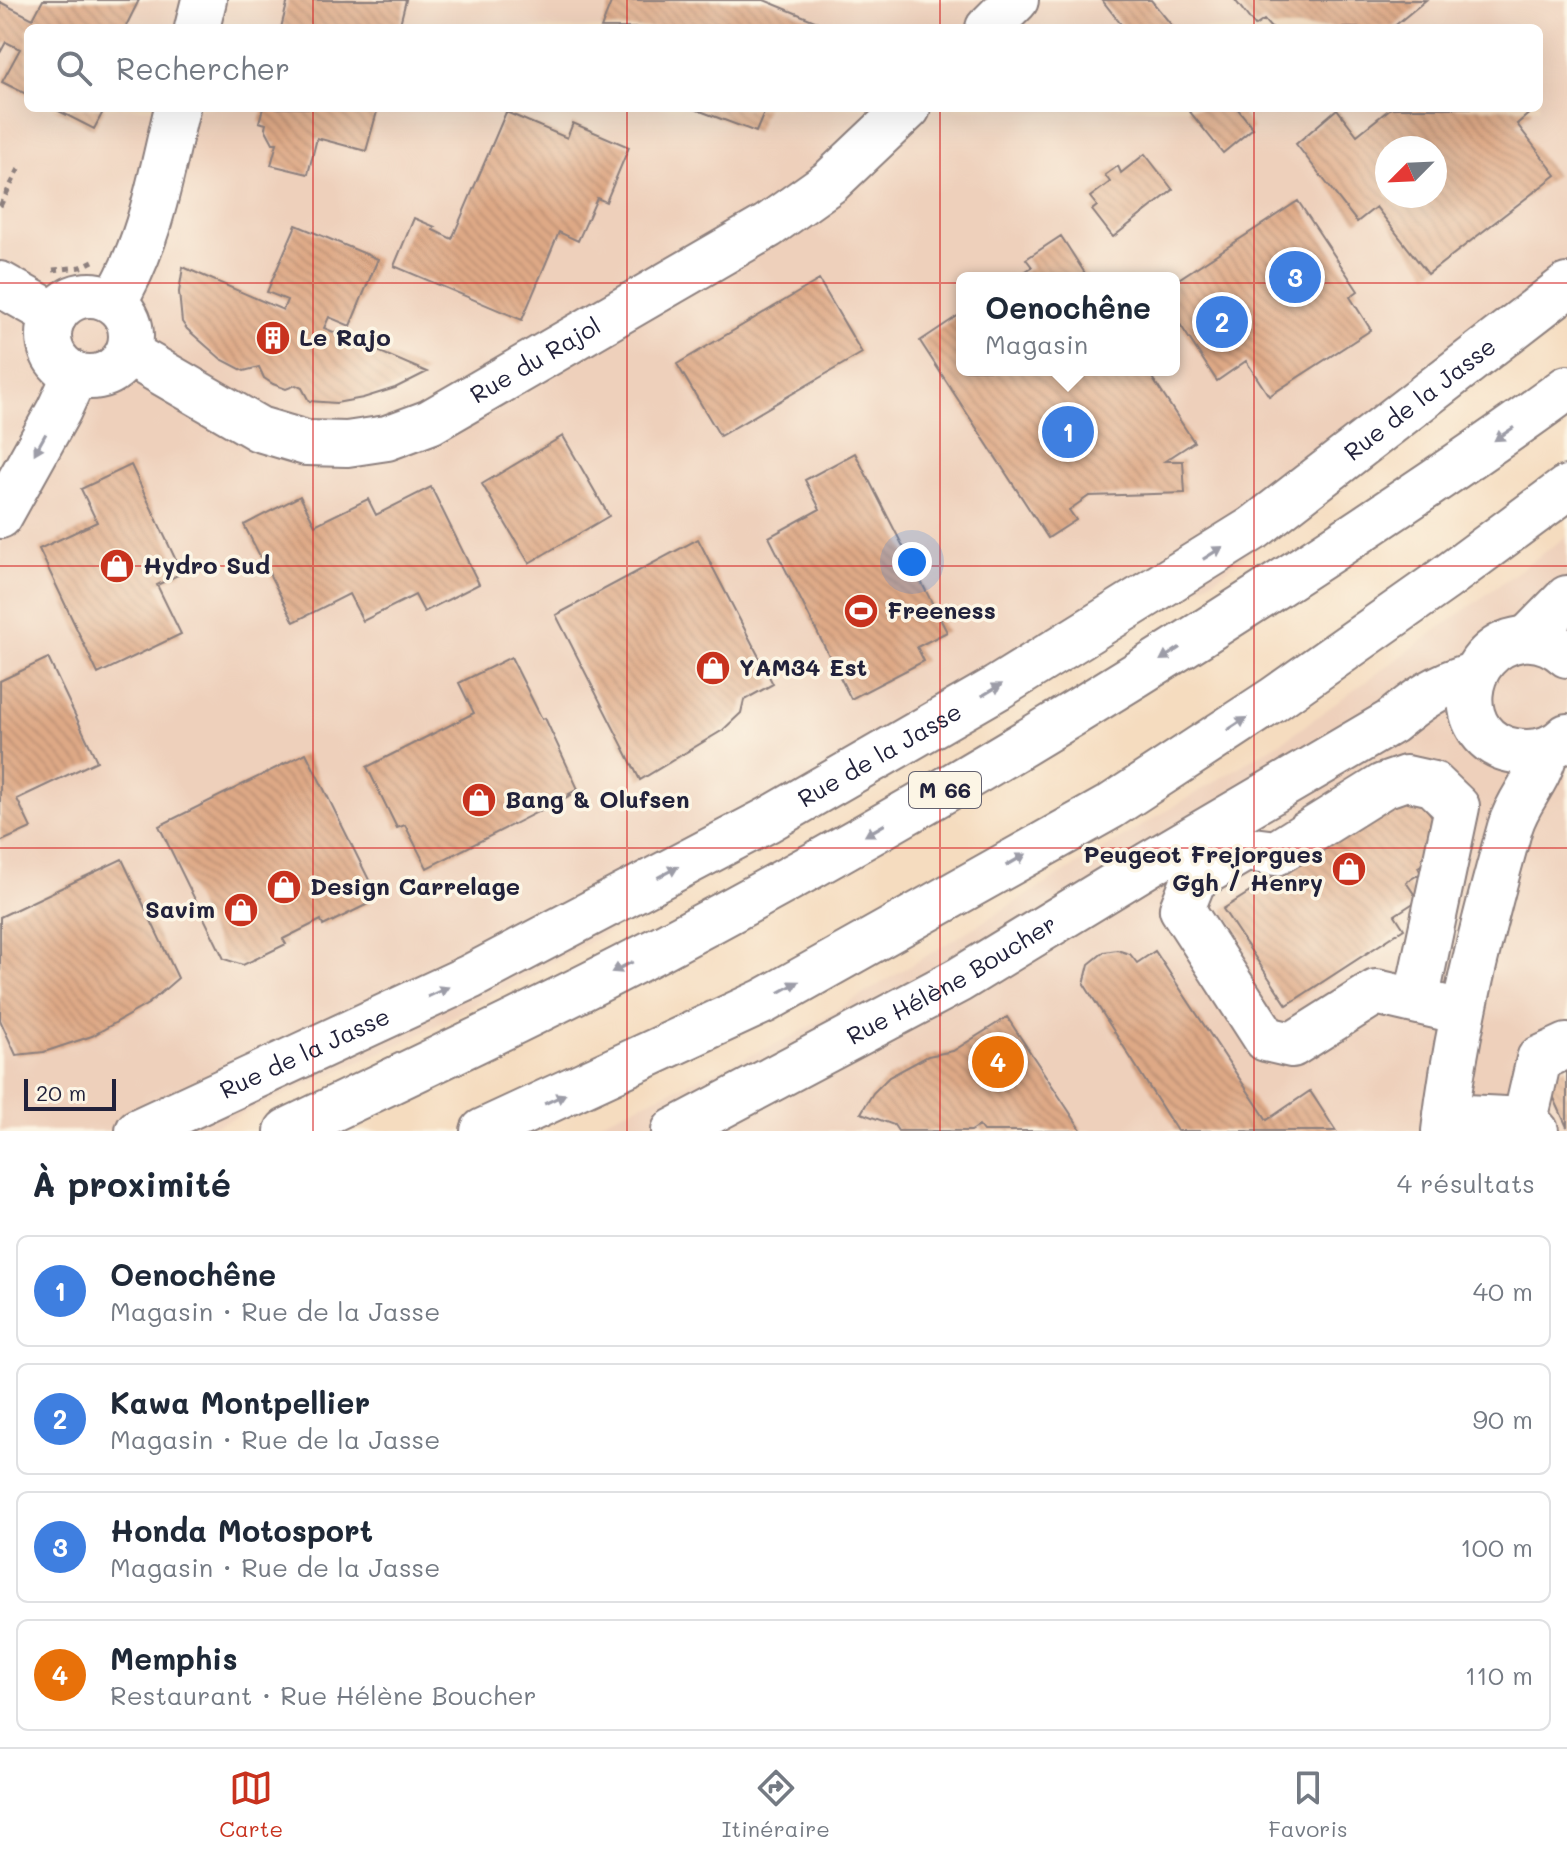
<!DOCTYPE html>
<html lang="fr">
<head>
<meta charset="utf-8">
<style>
  :root { --surface:#fff; --page:#f6f6f7; --text:#1f2937; --muted:#747a83; --line:#e0e1e3; --accent:#c8321e }
  body { margin:0; font-family:Mali,sans-serif; background:var(--page); color:var(--text) }
  .compass { position:absolute; left:1375px; top:136px; width:72px; height:72px; border-radius:50%; background:var(--surface); box-shadow:0 8px 32px #0002; rotate:246deg }
  .scale { position:absolute; left:24px; bottom:20px; width:92px; box-sizing:border-box; padding-left:8px; border:4px solid #22223b; border-top:0; font-size:22px; line-height:28px; white-space:nowrap; color:#22223b; -webkit-text-stroke:6px #fcf5e5; paint-order:stroke }
  .you { position:absolute; left:912px; top:562px; width:28px; height:28px; margin:-20px; border:6px solid #fff; border-radius:50%; background:#1a73e8; box-shadow:0 0 0 12px #1a73e833 }
  .badge { display:grid; place-items:center; width:52px; height:52px; border-radius:50%; background:var(--accent); color:#fff; font-size:26px; font-weight:700 }
  .pin { position:absolute; translate:-50% -50%; border:4px solid #fff; box-shadow:0 2px 8px #0006 }
  .popup { position:absolute; left:956px; top:272px; width:224px; height:104px; box-sizing:border-box; display:grid; place-content:center; border-radius:12px; background:var(--surface); filter:drop-shadow(0 2px 6px #0005); font-size:26px; white-space:nowrap; color:var(--muted) }
  .popup b { font-size:30px; color:var(--text) }
  .popup::after { content:''; position:absolute; left:50%; top:100%; margin-left:-16px; border:16px solid transparent; border-top-color:var(--surface) }
  .list { margin:0; padding:0; list-style:none }
  h2 { display:flex; justify-content:space-between; align-items:center; height:104px; margin:0; padding:0 32px; font-size:34px }
  h2 small { font-size:26px; font-weight:400; color:var(--muted) }
  .list li { display:grid; grid-template-columns:52px 1fr auto; gap:24px; align-items:center; box-sizing:border-box; height:112px; margin:0 16px 16px; padding:0 16px; border:2px solid var(--line); border-radius:12px }
  .list b { display:block; font-size:30px; white-space:nowrap }
  .list p { margin:0; font-size:26px; white-space:nowrap; color:var(--muted) }
  .list em { font-size:26px; font-style:normal; color:var(--muted) }
  .icon { flex:none; width:44px; height:44px; fill:none; stroke:currentColor; stroke-width:2; stroke-linecap:round; stroke-linejoin:round }
  .map { position:relative; flex:none; width:1567px; height:1131px; overflow:hidden }
  .search { position:absolute; background:var(--surface); box-shadow:0 8px 32px #0002; left:24px; right:24px; top:24px; height:88px; display:flex; align-items:center; gap:20px; box-sizing:border-box; padding:0 28px; border-radius:12px; color:var(--muted); font-size:30px }
  .sheet { height:616px; background:var(--surface) }
  nav { display:flex; justify-content:space-around; align-items:center; box-sizing:border-box; height:112px; border-top:2px solid var(--line); background:var(--surface); font-size:22px; color:var(--muted) }
  nav a { display:grid; justify-items:center; gap:4px }
  nav .on { color:var(--accent) }
  .map>svg:first-child { display:block }
  .built { fill:#eed0bb; fill-rule:evenodd }
  .building { fill:url(#building-back-hatch); fill-rule:evenodd }
  .lines { fill:none; stroke-linecap:round; stroke-linejoin:round }
  .minor-casing { stroke:#8c7f7d; stroke-width:48 }
  .highway-casing { stroke:#8c7f7d; stroke-width:48 }
  .path { stroke:#8c7f7d; stroke-width:5; stroke-dasharray:6 6; stroke-linecap:butt }
  .minor { stroke:#fff; stroke-width:44 }
  .highway { stroke:#fff; stroke-width:44 }
  .oneway { fill:#9c9ca7 }
  .grid { fill:none; stroke:#d62828; stroke-width:2; stroke-opacity:0.55 }
  .labels { text-anchor:middle; stroke-width:7; stroke-linejoin:round; paint-order:stroke }
  .shield { fill:#fcf5e5; stroke:#63616e; stroke-width:2 }
  .shield-label { font-size:22px; font-weight:bold; fill:#22223b }
  .poi-label { font-size:24px; font-weight:bold; fill:#22223b; stroke:#fcf5e5; text-anchor:start }
  .street-label { font-size:24px; fill:#22223b; stroke:#fcf5e5 }
</style>
</head>
<body>
<div class="map">
<svg width="1567" height="1131" viewBox="0 0 1567 1131">
  <defs>
    <pattern id="building-back-hatch" width="6" height="6" patternUnits="userSpaceOnUse" patternTransform="scale(2)"><rect width="6" height="6" fill="#dea986"/><path d="M-1 5l2 2M0 0l6 6M5-1l2 2" fill="none" stroke="#be9175"/></pattern>
  </defs>
  <rect width="100%" height="100%" fill="#fcf5e5"/>
  <filter id="ink" filterUnits="userSpaceOnUse"><feTurbulence type="fractalNoise" baseFrequency=".0125" numOctaves="2"/><feDisplacementMap in="SourceGraphic" scale="16" xChannelSelector="R" yChannelSelector="G"/><feConvolveMatrix kernelMatrix="1 2 1 2 8 2 1 2 1" color-interpolation-filters="sRGB"/></filter>
  <filter id="wash" filterUnits="userSpaceOnUse"><feTurbulence type="fractalNoise" baseFrequency=".006" numOctaves="4" result="noise"/><feDisplacementMap in="SourceGraphic" scale="32" xChannelSelector="R" yChannelSelector="G"/><feGaussianBlur stdDeviation="1.8" result="paint"/><feColorMatrix in="noise" values="0 0 0 0 0 0 0 0 0 0 0 0 0 0 0 0 0 1.4 0 .05"/><feComposite in="paint" operator="in"/></filter>
  <g filter="url(#wash)">
    <rect width="100%" height="100%" fill="#f5dcbf"/>
    <path class="built" d="M0,0H1567V290L1222,574L729,866L415,1037L204,1131H0ZM28,28H1539V108H28ZM1387,148H1435V196H1387ZM962,278H1174V370H962Z
      M1567,536V1131H580L794,1036L1292,735Z"/>
    <g id="blocks">
      <path class="building" d="M43,0H139L125,28H28V95L2,82L20,49L6,42L0,53V2L33,19Z
        M288,0H406L399,28H281Z
        M612,0H764L832,28H601Z
        M1102,0H1151L1174,28H1124Z
        M1235,0H1426L1392,28H1271L1264,20L1255,26Z
        M53,108H105L94,129Z
        M263,108H378L366,151L317,138L308,174L271,165L277,143H273L265,128L266,124L259,122Z
        M692,108H766L756,132Z
        M1187,108H1237L1253,128L1223,153Z
        M1391,108H1530L1532,111L1517,124L1556,175L1428,274L1376,207L1357,222L1296,144L1337,109L1357,135ZM1387,148H1435V196H1387Z
        M506,112L567,138L573,123L629,147L606,202L597,198L578,241L559,232L522,320L394,266L414,218L435,227L433,230L452,239Z
        M1145,154L1173,190L1113,237L1092,210L1097,206L1090,197L1110,182L1105,175L1118,166L1121,173Z
        M1298,201L1358,291L1350,297L1371,330L1269,396L1246,361L1217,381L1174,315V282Z
        M296,225L378,259L350,326L329,317L324,328L427,372L395,388L363,398L336,403L309,401L302,388L296,385L286,389L273,384L264,378L259,367L244,371L221,359L187,329L182,322L179,292L183,267L283,310L287,300L267,292Z
        M1061,236L1088,278H1015L1032,267L1026,259Z
        M819,280L862,353L720,436L677,364Z
        M962,313V370H1147L1194,442L1165,461H1183L1185,493L1089,496L1069,510L1076,520L1048,538L920,341Z
        M563,436L609,516L529,563L482,484Z
        M855,453L947,632L917,647L924,661L851,699L769,537L820,509L805,480Z
        M131,465L182,573L157,585L181,634L98,674L39,549L97,522L81,489Z
        M431,487L479,584L424,612L415,595L363,621L349,594L294,622L244,525L300,496L315,525L368,499L376,515Z
        M698,539L773,684L744,700L741,713L723,730L640,780L556,615Z
        M511,657L542,719L545,718L578,789L569,794L571,795L427,868L405,825L397,828L367,767L474,713L459,683Z
        M48,658L97,761L17,799L31,828L0,842V681Z
        M306,753L372,886L370,903L323,926L321,920L283,939L286,944L243,965L224,959L159,826Z
        M1395,800L1413,801L1423,805L1435,820L1426,862L1418,867L1421,873L1406,882L1418,900L1395,915L1404,929L1287,1005L1223,909Z
        M122,859L178,978L148,1004L92,1036L44,1052L16,1055L0,1020V917Z
        M1117,950L1130,954L1137,963L1155,951L1267,1120L1310,1091L1336,1131H1177L1084,984L1089,964L1104,952Z
        M1007,1017L1082,1131H983L979,1126L971,1131H898L894,1125L861,1113L873,1093L889,1077L928,1056L953,1051Z
        M1567,1067V1127L1545,1078Z"/>
    </g>
  </g>
  <g filter="url(#ink)">
    <use href="#blocks" fill-opacity="0" stroke="#8c7f7d" stroke-width="2"/>
    <g class="lines">
      <g class="minor-casing">
        <g id="minor">
          <path d="M197,28L204,0"/>
          <path d="M988,28L1016,0"/>
          <path d="M0,284L55,315"/>
          <circle cx="90" cy="336" r="41"/>
          <path d="M114,302C150,244 161,174 177,108"/>
          <path id="s1" d="M128,353L259,429L306,443L347,444L387,438L430,422L768,226L830,182L908,108"/>
          <path d="M0,516L59,410L75,375"/>
          <path d="M1528,638L1567,598"/>
          <path d="M1567,655C1555,644 1539,637 1522,639C1458,648 1451,741 1515,751C1534,754 1553,750 1567,736"/>
          <path d="M1416,1001L1457,807L1433,784L1406,778L1383,786L1276,853L1245,849L1194,879L1182,909L1266,1039L1292,1045L1376,992L1462,1012"/>
          <path d="M1446,1116L1525,1120L1536,1131"/>
          <path d="M1525,1120L1539,1059L1567,1046"/>
          <path id="s2" d="M138,1131L470,977L768,820L997,688L1254,528L1567,286"/>
          <path id="s3" d="M674,1131L959,980L1149,864L1391,722C1416,701 1441,683 1473,675"/>
          <path d="M1444,1131C1456,1028 1482,927 1510,827C1518,799 1539,781 1546,750"/>
        </g>
      </g>
      <g class="highway-casing">
        <path id="highway" d="M287,1131C412,1071 539,1012 661,948C868,839 1069,720 1265,593C1367,527 1469,460 1567,388
          M483,1131L764,1001L1110,807L1273,700L1443,580L1567,488"/>
      </g>
      <path class="path" d="M0,206L20,167
        M53,270L81,267L93,261"/>
      <use href="#minor" class="minor"/>
      <use href="#highway" class="highway"/>
    </g>
    <defs><path id="oneway-solid" d="M-6-.8H1V-3.2L6.5 0L1 3.2V.8H-6Z" transform="scale(2)"/></defs>
    <g class="oneway">
      <use href="#oneway-solid" transform="translate(1504 434) rotate(146)"/>
      <use href="#oneway-solid" transform="translate(40 444) rotate(119)"/>
      <use href="#oneway-solid" transform="translate(1213 553) rotate(-32)"/>
      <use href="#oneway-solid" transform="translate(1170 654) rotate(147)"/>
      <use href="#oneway-solid" transform="translate(992 690) rotate(-31)"/>
      <use href="#oneway-solid" transform="translate(1237 724) rotate(-33)"/>
      <use href="#oneway-solid" transform="translate(875 830) rotate(150)"/>
      <use href="#oneway-solid" transform="translate(1016 860) rotate(-30)"/>
      <use href="#oneway-solid" transform="translate(668 872) rotate(-28)"/>
      <use href="#oneway-solid" transform="translate(622 967) rotate(154)"/>
      <use href="#oneway-solid" transform="translate(789 987) rotate(-29)"/>
      <use href="#oneway-solid" transform="translate(438 992) rotate(-25)"/>
      <use href="#oneway-solid" transform="translate(555 1099) rotate(-25)"/>
    </g>
  </g>
  <path class="grid" d="M313,0V28M627,0V28M940,0V28M1254,0V28M313,108V1131M627,108V1131M940,108V1131M1254,108V1131M0,283H1567M0,566H1567M0,848H1567"/>
  <defs>
    <g id="building-disc" transform="scale(1.8)"><circle r="9.5" fill="#c8321e" stroke="#fcf5e5"/><path d="M-4-6H4V6H1V3H-1V6H-4ZM-2.5-4.3h1.7v1.8h-1.7ZM.8-4.3h1.7v1.8H.8ZM-2.5-1h1.7V.8h-1.7ZM.8-1h1.7V.8H.8Z" fill="#fff"/></g>
    <g id="shop-disc" transform="scale(1.8)"><circle r="9.5" fill="#c8321e" stroke="#fcf5e5"/><path d="M-5-2.5h2.3a2.7 3.5 0 0 1 5.4 0H5L5.5 6h-11ZM-1.5-2.5h3a1.5 2.3 0 0 0-3 0Z" fill="#fff"/></g>
    <g id="stadium-disc" transform="scale(1.8)"><circle r="9.5" fill="#c8321e" stroke="#fcf5e5"/><path d="M0-5a6.5 5 0 1 0 0 10a6.5 5 0 1 0 0-10ZM-3.5-1.8h7v3.6h-7Z" fill="#fff"/></g>
  </defs>
  <g fill-rule="evenodd">
    <use href="#building-disc" x="273" y="338"/>
    <use href="#shop-disc" x="117" y="566"/>
    <use href="#stadium-disc" x="861" y="611"/>
    <use href="#shop-disc" x="713" y="668"/>
    <use href="#shop-disc" x="479" y="800"/>
    <use href="#shop-disc" x="1349" y="869"/>
    <use href="#shop-disc" x="284" y="887"/>
    <use href="#shop-disc" x="241" y="910"/>
  </g>
  <g class="labels">
    <rect class="shield" x="909" y="772" width="72" height="36" rx="6"/>
    <g class="shield-label">
      <text x="945" y="798">M 66</text>
    </g>
    <g class="poi-label">
      <text x="299" y="346">Le Rajo</text>
      <text x="143" y="574">Hydro Sud</text>
      <text x="887" y="619">Freeness</text>
      <text x="739" y="676">YAM34 Est</text>
      <text x="505" y="808">Bang &amp; Olufsen</text>
      <text x="1323" y="863" text-anchor="end">Peugeot Frejorgues<tspan x="1323" dy="28">Ggh / Henry</tspan></text>
      <text x="310" y="895">Design Carrelage</text>
      <text x="215" y="918" text-anchor="end">Savim</text>
    </g>
    <g class="street-label">
      <text dy="8" stroke="none"><textPath href="#s1" startOffset="450">Rue du Rajol</textPath></text>
      <text dy="8" stroke="none"><textPath href="#s2" startOffset="1480">Rue de la Jasse</textPath></text>
      <text dy="8" stroke="none"><textPath href="#s2" startOffset="832">Rue de la Jasse</textPath></text>
      <text dy="8" stroke="none"><textPath href="#s3" startOffset="316">Rue Hélène Boucher</textPath></text>
      <text dy="8" stroke="none"><textPath href="#s2" startOffset="184">Rue de la Jasse</textPath></text>
    </g>
  </g>
</svg>
<svg class="compass" viewBox="-18 -18 36 36"><path d="M0-13l5 13h-10z" fill="#e53935"/><path d="M0 13l5-13h-10z" fill="#747a83"/></svg>
<div class="scale">20 m</div>
<div class="you"></div>
<div class="pin badge" style="left:1068px;top:432px;background:#3f7fe0">1</div>
<div class="popup"><b>Oenochêne</b>Magasin</div>
<div class="pin badge" style="left:1222px;top:322px;background:#3f7fe0">2</div>
<div class="pin badge" style="left:1295px;top:277px;background:#3f7fe0">3</div>
<div class="pin badge" style="left:998px;top:1062px;background:#e8710a">4</div>
<div class="search"><svg class="icon" aria-label="search" viewBox="0 0 24 24"><circle cx="10" cy="10" r="6"/><path d="M15 15l6 6"/></svg>Rechercher</div>
</div>
<section class="sheet">
<h2>À proximité<small>4 résultats</small></h2>
<ul class="list">
<li><span class="badge" style="background:#3f7fe0">1</span><div><b>Oenochêne</b><p>Magasin · Rue de la Jasse</p></div><em>40 m</em></li>
<li><span class="badge" style="background:#3f7fe0">2</span><div><b>Kawa Montpellier</b><p>Magasin · Rue de la Jasse</p></div><em>90 m</em></li>
<li><span class="badge" style="background:#3f7fe0">3</span><div><b>Honda Motosport</b><p>Magasin · Rue de la Jasse</p></div><em>100 m</em></li>
<li><span class="badge" style="background:#e8710a">4</span><div><b>Memphis</b><p>Restaurant · Rue Hélène Boucher</p></div><em>110 m</em></li>
</ul>
</section>
<nav>
<a class="on"><svg class="icon" aria-label="map" viewBox="0 0 24 24"><path d="M3 6l6-2 6 2 6-2v14l-6 2-6-2-6 2zM9 4v14M15 6v14"/></svg>Carte</a>
<a><svg class="icon" aria-label="directions" viewBox="0 0 24 24"><path d="M12 3l9 9-9 9-9-9zM9 14v-3h6M13 9l2 2-2 2"/></svg>Itinéraire</a>
<a><svg class="icon" aria-label="saved" viewBox="0 0 24 24"><path d="M7 4h10v16l-5-4-5 4z"/></svg>Favoris</a>
</nav>
</body>
</html>
